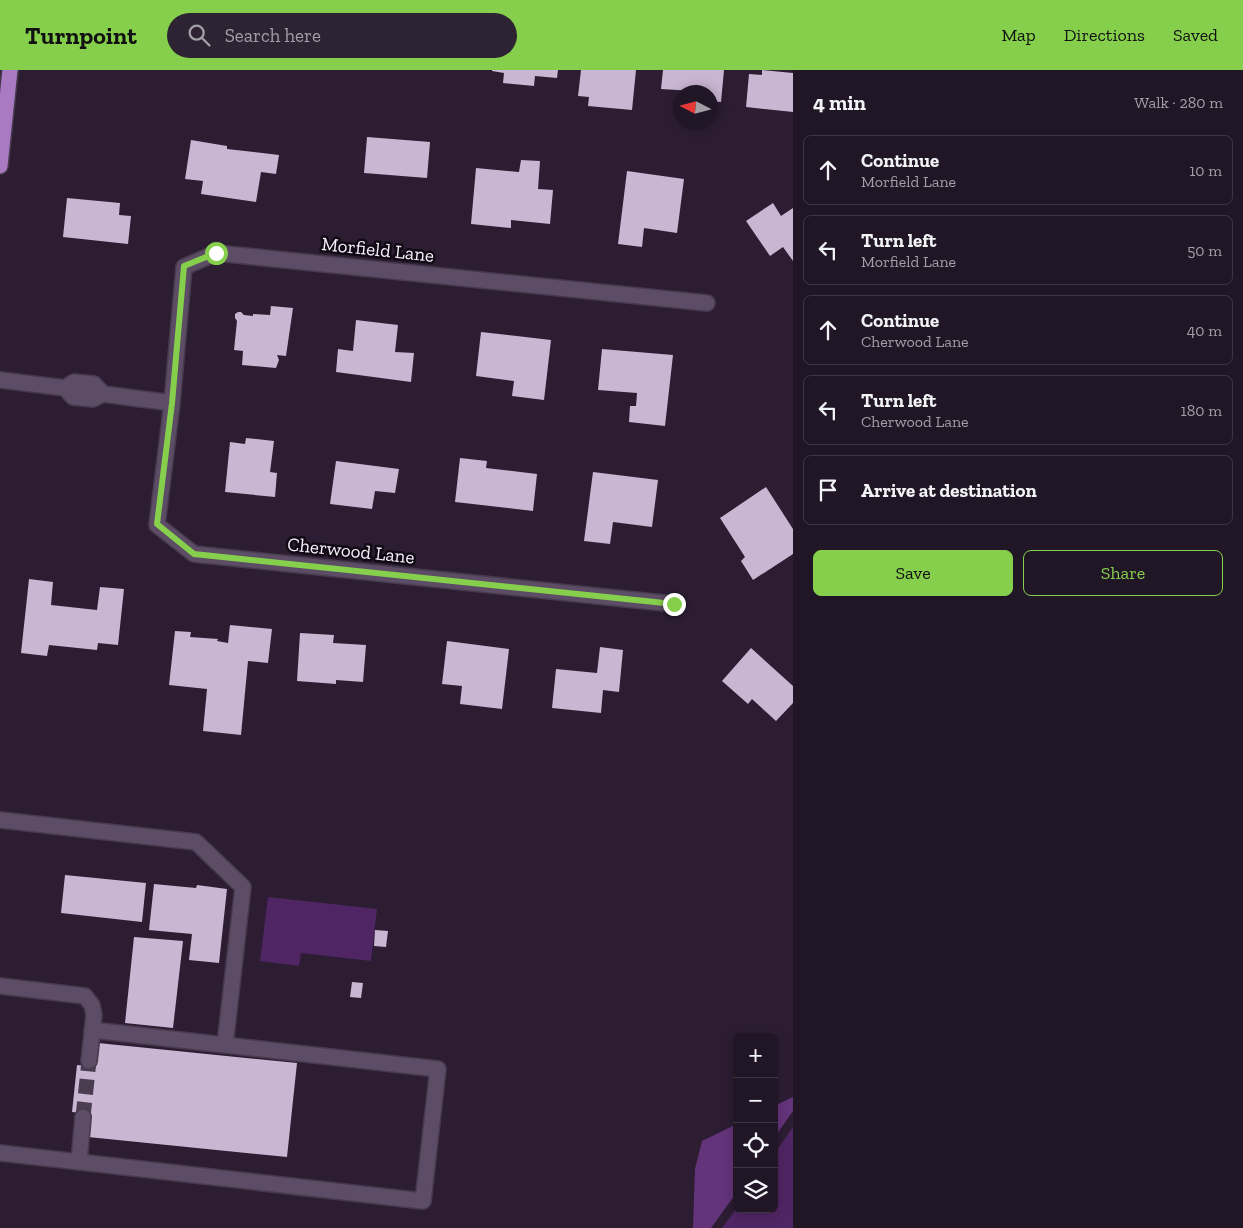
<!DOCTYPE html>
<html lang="en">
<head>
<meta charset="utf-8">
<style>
  :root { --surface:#211626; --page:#2d2332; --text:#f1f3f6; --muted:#a29fa7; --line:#3e3543; --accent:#85cf4c }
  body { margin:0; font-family:"Zilla Slab",serif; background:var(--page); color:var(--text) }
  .controls { position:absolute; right:15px; bottom:15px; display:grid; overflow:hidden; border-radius:8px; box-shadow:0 2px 12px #0003 }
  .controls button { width:45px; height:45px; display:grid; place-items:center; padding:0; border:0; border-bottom:1px solid var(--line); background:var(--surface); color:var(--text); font:25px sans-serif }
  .compass { position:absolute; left:673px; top:15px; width:45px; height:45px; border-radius:50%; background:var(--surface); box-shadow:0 2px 12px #0003; rotate:276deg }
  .stop { position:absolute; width:15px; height:15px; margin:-11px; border:4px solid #85cf4c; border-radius:50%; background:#fff }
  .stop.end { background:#85cf4c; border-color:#fff; box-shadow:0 1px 5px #0008 }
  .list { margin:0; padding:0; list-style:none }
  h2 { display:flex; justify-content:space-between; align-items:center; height:65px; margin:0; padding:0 20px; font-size:21px }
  h2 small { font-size:16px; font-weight:400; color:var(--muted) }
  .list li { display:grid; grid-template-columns:32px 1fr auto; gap:15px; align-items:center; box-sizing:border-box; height:70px; margin:0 10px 10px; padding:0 10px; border:1px solid var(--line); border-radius:8px }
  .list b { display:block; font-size:19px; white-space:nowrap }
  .list p { margin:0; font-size:16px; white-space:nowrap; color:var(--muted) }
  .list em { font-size:16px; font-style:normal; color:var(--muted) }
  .actions { display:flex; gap:10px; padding:15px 20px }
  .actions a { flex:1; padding:11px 0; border:1px solid var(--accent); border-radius:8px; text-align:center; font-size:18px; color:var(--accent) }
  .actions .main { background:var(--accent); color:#111 }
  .icon { flex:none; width:28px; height:28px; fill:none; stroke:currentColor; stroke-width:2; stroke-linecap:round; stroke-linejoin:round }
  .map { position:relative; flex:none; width:793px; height:1158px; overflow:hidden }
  header { display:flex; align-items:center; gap:30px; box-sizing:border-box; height:70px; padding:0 25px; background:var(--accent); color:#111 }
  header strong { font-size:24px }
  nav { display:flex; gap:28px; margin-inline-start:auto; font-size:18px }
  .search { width:350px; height:45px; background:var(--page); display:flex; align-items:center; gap:12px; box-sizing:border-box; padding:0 18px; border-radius:28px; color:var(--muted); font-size:19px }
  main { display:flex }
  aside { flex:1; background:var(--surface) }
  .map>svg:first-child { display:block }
  .green { fill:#502564 }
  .forest { fill:#64347a }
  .building { fill:#c9b6d3 }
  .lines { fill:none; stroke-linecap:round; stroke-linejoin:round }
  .minor-tunnel { stroke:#4b3d51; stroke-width:15; stroke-dasharray:15 8; stroke-linecap:butt }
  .minor-casing { stroke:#463a4d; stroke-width:18 }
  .major-casing { stroke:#463a4d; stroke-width:18 }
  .minor { stroke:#5c4c65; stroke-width:15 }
  .major { stroke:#a97ac1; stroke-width:15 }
  .route { stroke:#85cf4c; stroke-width:6 }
  .labels { text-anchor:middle; stroke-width:5; stroke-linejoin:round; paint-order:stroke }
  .street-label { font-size:19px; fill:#f9f1fd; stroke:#110a14 }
</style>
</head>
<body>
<header>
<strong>Turnpoint</strong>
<div class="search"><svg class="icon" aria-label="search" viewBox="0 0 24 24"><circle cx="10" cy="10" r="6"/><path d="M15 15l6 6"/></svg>Search here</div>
<nav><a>Map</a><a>Directions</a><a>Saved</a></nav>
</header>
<main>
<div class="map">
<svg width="793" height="1158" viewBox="0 0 793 1158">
  <rect width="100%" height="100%" fill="#2c1d33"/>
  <path class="green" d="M268,827L377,839L371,891L301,883L299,896L260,891Z
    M793,1057V1158H722L737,1138V1139H774V1084Z"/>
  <path class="forest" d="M793,1027V1041L774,1068V1036Z
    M737,1054V1122L711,1158H693L695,1099L702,1071Z"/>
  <path class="building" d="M492,0H558L557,8L535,6L534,16L503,13L504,3L492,1Z
    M581,0H636L632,40L588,36L589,27L578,26Z
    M663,0H724L721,32L710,31V22L661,19Z
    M762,0L793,3V42L746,37L749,4L762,5Z
    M367,67L430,72L427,108L364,103Z
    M191,70L227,76V79L279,85L276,104L261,102L256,132L201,124L203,111L185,109Z
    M521,90L540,91L538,119L553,120L550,154L511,150V158L471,154L476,98L519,102Z
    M627,101L684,109L677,163L644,158L642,177L618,174Z
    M67,128L120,133L119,145L131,146L128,174L63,167Z
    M773,133L781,146L793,138V191L783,177L770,186L746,151Z
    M271,236L293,238L286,286L277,285L279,290L276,298L242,295L243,281L234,280L237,251L235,248V244L238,242H241L244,245L253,246V244L270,245Z
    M356,250L398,255L395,282L414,283L411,312L336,302L338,279L353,281Z
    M481,262L551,270L544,330L512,326L514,311L476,306Z
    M602,279L673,285L665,356L629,352L630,336H636L637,323L598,320Z
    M246,368L274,371L270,402L277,403L275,427L225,422L230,372L245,374Z
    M460,388L487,391L486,398L537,404L533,441L455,432Z
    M336,391L399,399L395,423L375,421L372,439L330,434Z
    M593,402L658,410L652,457L613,452L610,474L584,471Z
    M766,417L793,459V484L753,510L741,491L745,487L720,448Z
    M29,509L53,512L51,535L97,540L100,517L124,519L118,575L98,573L97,580L49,575L47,586L21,583Z
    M230,555L272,559L268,593L248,591L241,665L203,661L207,619L169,615L175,561L191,562L190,567L218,569L217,571L228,573Z
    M300,563L334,565L333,573L366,575L363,612L336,610V614L297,611Z
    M447,571L509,579L502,639L460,634L462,616L442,614Z
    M600,577L623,580L619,622L603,620L601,643L552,638L556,599L597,603Z
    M751,578L793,616V633L776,651L752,629L748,634L722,611Z
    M65,805L146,813L142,852L61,843Z
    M154,814L196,818L197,815L227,819L219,893L189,890L192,864L149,860Z
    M375,860L388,861L386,877L374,876Z
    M134,867L183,871L173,958L125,953Z
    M352,912L363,913L361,928L350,927Z
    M98,973L297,993L287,1087L88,1067L90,1044L72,1042L77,995L95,997Z"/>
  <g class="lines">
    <path class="minor-tunnel" d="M83,1047L89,991"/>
    <g class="minor-casing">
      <path id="minor" d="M0,310L65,318L73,327L93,329L103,324L172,333
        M65,318L74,312L94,314L103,324
        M674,534L194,484L157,455L172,333L184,197L216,183L707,233
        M0,750L196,772L243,817L225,975
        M0,916L85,926L92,935L94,945L89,991
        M0,1083L423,1131L438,999L92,960
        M79,1092L83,1047"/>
    </g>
    <g class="major-casing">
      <path id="major" d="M0,96L10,0"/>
    </g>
    <use href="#minor" class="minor"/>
    <use href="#major" class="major"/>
  </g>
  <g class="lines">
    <path class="route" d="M216,183L184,196L172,333L157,454L194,484L674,534"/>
  </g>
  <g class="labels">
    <g class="street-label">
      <text transform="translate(378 179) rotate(6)" y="7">Morfield Lane</text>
      <text transform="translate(351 480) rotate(6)" y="7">Cherwood Lane</text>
    </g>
  </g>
</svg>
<div class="controls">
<button>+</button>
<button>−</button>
<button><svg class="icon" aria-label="locate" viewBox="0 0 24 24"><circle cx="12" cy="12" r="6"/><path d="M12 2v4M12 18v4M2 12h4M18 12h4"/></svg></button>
<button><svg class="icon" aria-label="layers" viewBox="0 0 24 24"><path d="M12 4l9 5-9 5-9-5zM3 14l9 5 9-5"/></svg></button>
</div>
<svg class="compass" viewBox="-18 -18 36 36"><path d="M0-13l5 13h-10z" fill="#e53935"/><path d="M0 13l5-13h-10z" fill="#a29fa7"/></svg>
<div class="stop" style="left:216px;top:183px"></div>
<div class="stop end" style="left:674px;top:534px"></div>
</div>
<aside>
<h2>4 min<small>Walk · 280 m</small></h2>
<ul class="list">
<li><svg class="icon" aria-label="ahead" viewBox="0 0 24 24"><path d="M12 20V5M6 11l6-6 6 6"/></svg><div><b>Continue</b><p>Morfield Lane</p></div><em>10 m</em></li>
<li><svg class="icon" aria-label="left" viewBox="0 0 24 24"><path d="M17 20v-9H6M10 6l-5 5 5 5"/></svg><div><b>Turn left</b><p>Morfield Lane</p></div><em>50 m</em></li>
<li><svg class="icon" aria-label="ahead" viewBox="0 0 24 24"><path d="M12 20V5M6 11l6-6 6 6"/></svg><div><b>Continue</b><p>Cherwood Lane</p></div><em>40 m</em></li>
<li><svg class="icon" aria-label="left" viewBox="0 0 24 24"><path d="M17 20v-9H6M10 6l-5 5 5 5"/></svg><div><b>Turn left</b><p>Cherwood Lane</p></div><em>180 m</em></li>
<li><svg class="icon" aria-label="arrive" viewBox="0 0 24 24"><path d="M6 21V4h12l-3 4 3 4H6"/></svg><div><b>Arrive at destination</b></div></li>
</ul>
<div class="actions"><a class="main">Save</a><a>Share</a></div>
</aside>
</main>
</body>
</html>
